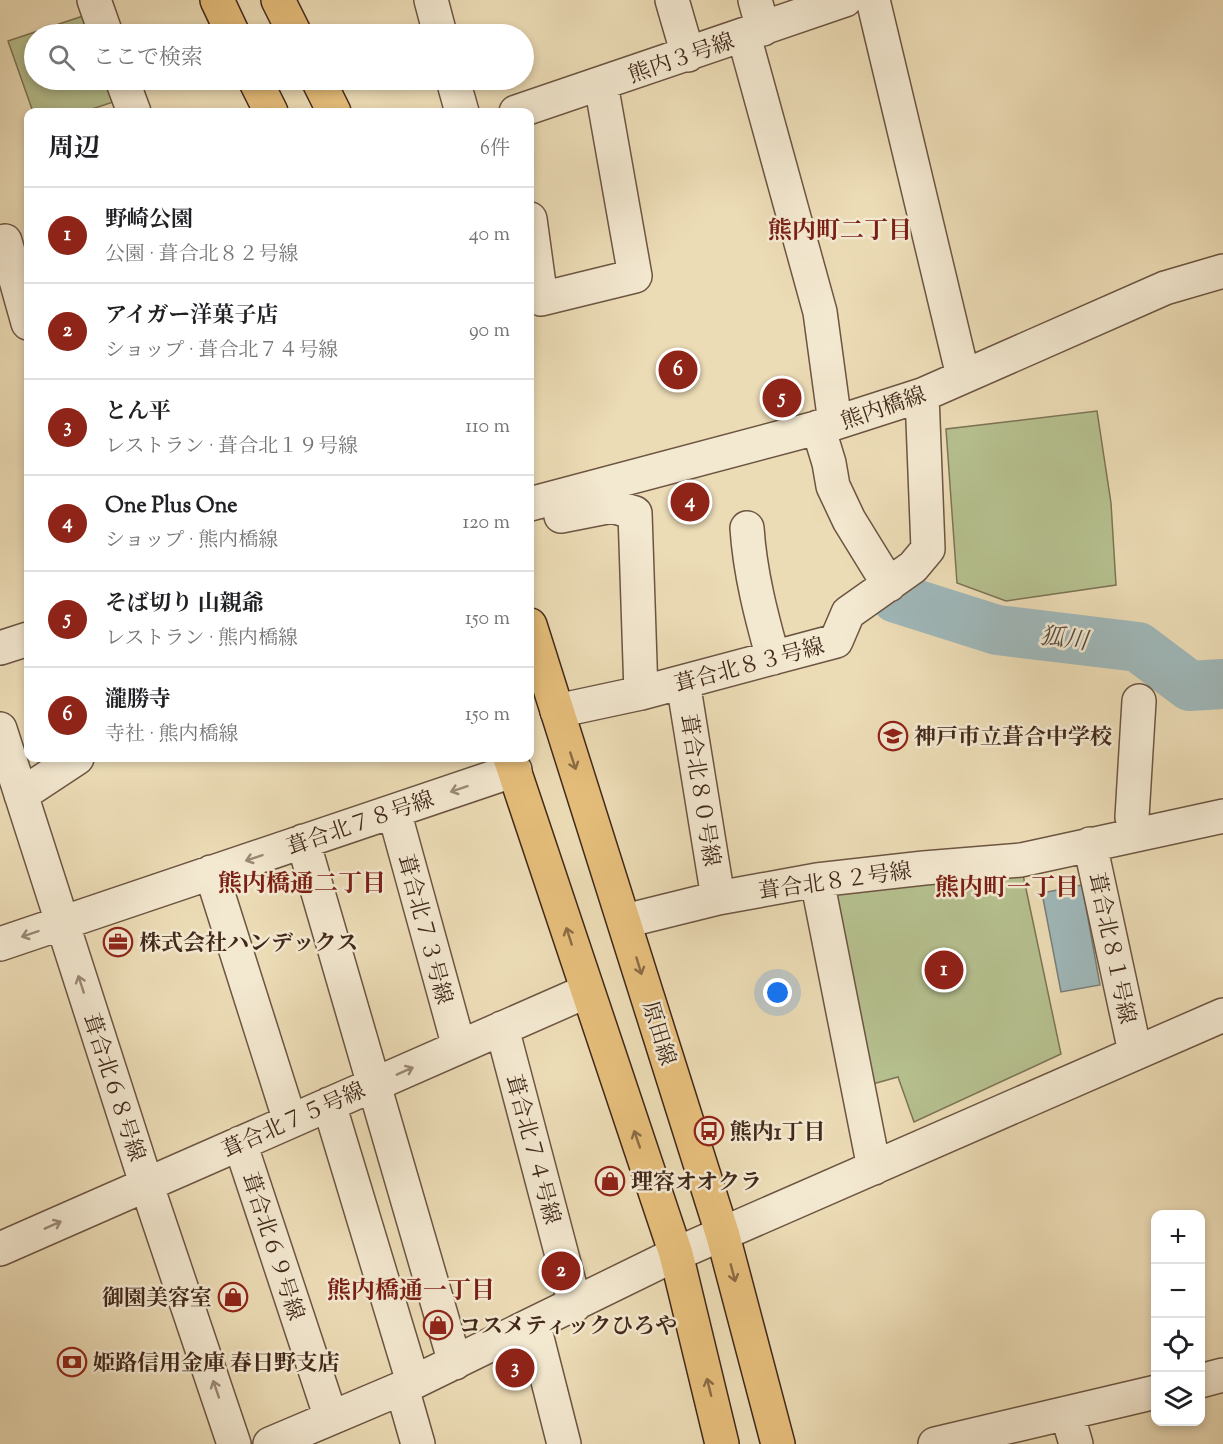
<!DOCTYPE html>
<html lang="ja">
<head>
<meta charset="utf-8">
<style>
  :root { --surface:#fff; --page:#f6f6f6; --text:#202124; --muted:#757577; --line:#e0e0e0; --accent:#8f2418 }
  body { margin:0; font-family:"Sorts Mill Goudy","Noto Serif JP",serif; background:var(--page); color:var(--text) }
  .controls { position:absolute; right:18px; bottom:18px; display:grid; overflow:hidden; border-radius:12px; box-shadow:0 3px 9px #0003 }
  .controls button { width:54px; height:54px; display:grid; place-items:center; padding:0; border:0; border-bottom:2px solid var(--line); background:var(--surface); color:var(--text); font:30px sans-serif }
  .you { position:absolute; left:778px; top:993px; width:21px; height:21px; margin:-15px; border:4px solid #fff; border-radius:50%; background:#1a73e8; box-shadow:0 0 0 9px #1a73e833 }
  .badge { display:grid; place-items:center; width:39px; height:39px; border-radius:50%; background:var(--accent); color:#fff; font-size:20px; font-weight:700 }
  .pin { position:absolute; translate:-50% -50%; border:3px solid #fff; box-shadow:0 2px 6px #0006 }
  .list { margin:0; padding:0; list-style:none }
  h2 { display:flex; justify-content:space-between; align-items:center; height:78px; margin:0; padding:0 24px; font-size:26px }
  h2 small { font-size:20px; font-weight:400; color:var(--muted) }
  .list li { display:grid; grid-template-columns:39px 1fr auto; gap:18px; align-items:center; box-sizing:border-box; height:96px; padding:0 24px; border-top:2px solid var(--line) }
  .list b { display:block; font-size:22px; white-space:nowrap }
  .list p { margin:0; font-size:20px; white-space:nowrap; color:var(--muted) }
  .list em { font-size:20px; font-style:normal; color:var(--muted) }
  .icon { flex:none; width:33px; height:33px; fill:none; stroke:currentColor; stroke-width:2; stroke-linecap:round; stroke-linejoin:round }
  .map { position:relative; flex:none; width:1223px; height:1444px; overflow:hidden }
  .search { position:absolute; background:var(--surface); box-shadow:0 3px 9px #0003; left:24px; top:24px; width:510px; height:66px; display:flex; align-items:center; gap:15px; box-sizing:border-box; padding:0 21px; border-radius:33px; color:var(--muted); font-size:22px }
  .panel { position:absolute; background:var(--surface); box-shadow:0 3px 9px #0003; left:24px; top:108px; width:510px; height:654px; border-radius:12px }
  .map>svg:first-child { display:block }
  .green { fill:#b6c08f; stroke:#7c7455; stroke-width:1.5 }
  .water { fill:#9fb8ba; stroke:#797e7a; stroke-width:1.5 }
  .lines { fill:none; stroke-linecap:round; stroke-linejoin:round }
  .river { stroke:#9fb8ba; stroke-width:50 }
  .minor-casing { stroke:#6c5542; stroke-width:36 }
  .major-casing { stroke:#41281b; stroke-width:36 }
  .minor { stroke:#f3e8d0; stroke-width:33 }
  .major { stroke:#e6be7b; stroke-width:33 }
  .oneway { stroke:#8b6c46 }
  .oneway2 { stroke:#9a8876 }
  .labels { text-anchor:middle; stroke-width:5; stroke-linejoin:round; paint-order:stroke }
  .street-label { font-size:22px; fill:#41281b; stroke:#f3e8d0 }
  .poi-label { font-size:22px; font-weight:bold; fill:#41281b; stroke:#f3e8d0; text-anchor:start }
  .neighbourhood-label { font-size:24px; font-weight:bold; fill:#7a1f14; stroke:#f3e8d0 }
  .water-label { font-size:24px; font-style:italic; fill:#584c43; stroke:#f3e8d0 }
</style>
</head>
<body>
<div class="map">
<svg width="1223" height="1444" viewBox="0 0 1223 1444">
  <rect width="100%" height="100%" fill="#ecdcb6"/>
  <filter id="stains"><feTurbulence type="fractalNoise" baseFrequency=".00333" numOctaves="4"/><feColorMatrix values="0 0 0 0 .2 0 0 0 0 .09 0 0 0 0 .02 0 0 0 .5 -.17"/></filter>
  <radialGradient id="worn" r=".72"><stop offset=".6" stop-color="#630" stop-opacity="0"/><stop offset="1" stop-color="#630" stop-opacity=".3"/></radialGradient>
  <path class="green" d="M83,16L90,34H34V80H105L113,102L83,112H33L8,41Z
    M1097,411L1111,503L1116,585L1006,601L957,583L946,429Z
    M1022,870L1061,1054L914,1122L898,1077L869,1085L827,886Z"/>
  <path class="water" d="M1082,885L1100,985L1061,992L1042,893Z"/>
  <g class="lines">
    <path class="river" d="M896,598L997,630L1138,647L1190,686L1223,684"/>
    <g class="minor-casing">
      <path id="minor" d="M94,0L106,34
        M431,0L440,34
        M672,0L688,55
        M755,0L763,29
        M873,0L963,376
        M744,36L820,312L835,423
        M122,80L134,112
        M453,80L462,112
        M516,112L845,0
        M530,219L541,299L635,276L601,84
        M5,241L28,323
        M818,427L829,463L833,486L849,520L889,585
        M530,504L835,423L922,395L1165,288L1223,271
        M561,516L612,506L635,513L641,693
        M747,528C750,573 761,615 773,658
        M0,648L28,639
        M683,682L718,898
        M557,711L641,693L836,641L848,613L913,567L928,549L922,395
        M0,729L146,1183L234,1444
        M21,795L77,758
        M394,811L459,1047
        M1136,835L1132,817L1139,701
        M303,841L455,1363
        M1090,844L1135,1052
        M211,872L290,1121
        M817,880L874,1168
        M625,921L718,898L817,880L924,868L1021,860L1223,816
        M0,944L515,770
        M502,1028L575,1305
        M329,1104L413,1382
        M240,1143L331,1418
        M0,1249L587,991
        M534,1326L564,1444
        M1200,1381L1223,1375
        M402,1388L418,1444
        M1067,1413L1076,1444
        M270,1444L402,1388L676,1254L1223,1015
        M935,1444L1156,1392"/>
    </g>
    <g class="major-casing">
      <path id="major" d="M217,0L233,34
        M278,0L295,34
        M255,80L271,112
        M318,80L334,112
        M530,625L723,1236L778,1444
        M510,758L676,1254L722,1444"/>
    </g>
    <use href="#minor" class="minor"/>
    <use href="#major" class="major"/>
  </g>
  <defs><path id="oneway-shaft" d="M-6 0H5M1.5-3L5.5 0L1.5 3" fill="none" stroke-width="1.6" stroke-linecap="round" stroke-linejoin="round" transform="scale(1.5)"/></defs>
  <g class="oneway">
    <use href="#oneway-shaft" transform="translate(573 761) rotate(72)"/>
    <use href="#oneway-shaft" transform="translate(569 936) rotate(-108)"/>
    <use href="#oneway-shaft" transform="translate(639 966) rotate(73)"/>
    <use href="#oneway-shaft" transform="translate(637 1139) rotate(-109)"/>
    <use href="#oneway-shaft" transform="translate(733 1273) rotate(75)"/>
    <use href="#oneway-shaft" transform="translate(709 1387) rotate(-104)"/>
  </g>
  <g class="oneway2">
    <use href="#oneway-shaft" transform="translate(459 789) rotate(161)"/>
    <use href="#oneway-shaft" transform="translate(254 858) rotate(161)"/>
    <use href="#oneway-shaft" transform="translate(30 934) rotate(161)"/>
    <use href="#oneway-shaft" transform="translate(81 984) rotate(-108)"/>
    <use href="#oneway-shaft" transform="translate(405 1071) rotate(-24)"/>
    <use href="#oneway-shaft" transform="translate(53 1225) rotate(-24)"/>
    <use href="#oneway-shaft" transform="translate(216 1389) rotate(-109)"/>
  </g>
  <defs>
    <g id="school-ring" transform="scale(1.5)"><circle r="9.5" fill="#f3e8d0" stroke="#8f2418" stroke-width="1.5"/><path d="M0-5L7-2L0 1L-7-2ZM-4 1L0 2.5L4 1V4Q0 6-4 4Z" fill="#8f2418"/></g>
    <g id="office-ring" transform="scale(1.5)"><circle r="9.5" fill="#f3e8d0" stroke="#8f2418" stroke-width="1.5"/><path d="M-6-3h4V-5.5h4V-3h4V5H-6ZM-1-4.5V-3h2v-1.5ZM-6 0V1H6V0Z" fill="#8f2418"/></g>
    <g id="bus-ring" transform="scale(1.5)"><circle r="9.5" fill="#f3e8d0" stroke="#8f2418" stroke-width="1.5"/><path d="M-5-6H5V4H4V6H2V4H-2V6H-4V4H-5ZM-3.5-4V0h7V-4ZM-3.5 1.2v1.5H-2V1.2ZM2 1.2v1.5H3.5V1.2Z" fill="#8f2418"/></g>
    <g id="shop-ring" transform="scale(1.5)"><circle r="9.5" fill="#f3e8d0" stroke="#8f2418" stroke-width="1.5"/><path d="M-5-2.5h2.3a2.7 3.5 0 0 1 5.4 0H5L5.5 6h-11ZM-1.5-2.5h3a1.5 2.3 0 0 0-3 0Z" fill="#8f2418"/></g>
    <g id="bank-ring" transform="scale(1.5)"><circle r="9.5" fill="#f3e8d0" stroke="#8f2418" stroke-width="1.5"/><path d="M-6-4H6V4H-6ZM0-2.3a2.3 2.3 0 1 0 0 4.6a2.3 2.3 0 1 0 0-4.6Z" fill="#8f2418"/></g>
  </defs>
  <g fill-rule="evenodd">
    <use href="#school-ring" x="893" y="736"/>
    <use href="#office-ring" x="118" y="942"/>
    <use href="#bus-ring" x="709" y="1131"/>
    <use href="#shop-ring" x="610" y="1181"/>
    <use href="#shop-ring" x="233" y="1297"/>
    <use href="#shop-ring" x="438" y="1325"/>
    <use href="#bank-ring" x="72" y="1362"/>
  </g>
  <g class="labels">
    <g class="street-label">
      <text transform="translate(681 57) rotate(-19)" y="8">熊内３号線</text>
      <text transform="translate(883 407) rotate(-19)" y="8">熊内橋線</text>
      <text transform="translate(749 664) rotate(-15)" y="8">葺合北８３号線</text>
      <text transform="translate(701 790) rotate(81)" y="8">葺合北８０号線</text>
      <text transform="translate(360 822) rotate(-19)" y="8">葺合北７８号線</text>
      <text transform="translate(835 880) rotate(-8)" y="8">葺合北８２号線</text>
      <text transform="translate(426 929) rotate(75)" y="8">葺合北７３号線</text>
      <text transform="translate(1113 948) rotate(78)" y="8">葺合北８１号線</text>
      <text transform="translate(660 1033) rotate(73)" y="8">原田線</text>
      <text transform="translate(115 1087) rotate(72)" y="8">葺合北６８号線</text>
      <text transform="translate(293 1119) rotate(-24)" y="8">葺合北７５号線</text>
      <text transform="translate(534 1149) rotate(75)" y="8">葺合北７４号線</text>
      <text transform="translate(274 1246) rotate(72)" y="8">葺合北６９号線</text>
    </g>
    <g class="poi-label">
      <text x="914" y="744">神戸市立葺合中学校</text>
      <text x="139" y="950">株式会社ハンデックス</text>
      <text x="730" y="1139">熊内1丁目</text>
      <text x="631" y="1189">理容オオクラ</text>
      <text x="212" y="1305" text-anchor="end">御園美容室</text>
      <text x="459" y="1333">コスメティックひろや</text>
      <text x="93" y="1370">姫路信用金庫 春日野支店</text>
    </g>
    <g class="neighbourhood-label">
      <text x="840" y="238">熊内町二丁目</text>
      <text x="302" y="891">熊内橋通二丁目</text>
      <text x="1007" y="895">熊内町一丁目</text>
      <text x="411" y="1298">熊内橋通一丁目</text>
    </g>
    <g class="water-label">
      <text transform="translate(1064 638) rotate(7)" y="8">狐川</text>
    </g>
  </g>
  <rect width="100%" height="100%" filter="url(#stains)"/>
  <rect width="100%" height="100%" fill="url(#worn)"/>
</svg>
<div class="controls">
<button>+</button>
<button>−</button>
<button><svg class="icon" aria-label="locate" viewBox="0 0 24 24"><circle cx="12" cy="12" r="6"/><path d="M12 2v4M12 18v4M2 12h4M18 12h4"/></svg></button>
<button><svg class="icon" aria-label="layers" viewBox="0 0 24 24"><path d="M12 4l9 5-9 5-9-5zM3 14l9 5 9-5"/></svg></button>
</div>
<div class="you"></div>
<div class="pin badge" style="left:944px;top:970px">1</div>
<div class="pin badge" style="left:561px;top:1271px">2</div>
<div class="pin badge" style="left:515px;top:1368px">3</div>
<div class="pin badge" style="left:690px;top:502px">4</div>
<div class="pin badge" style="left:782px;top:398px">5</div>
<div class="pin badge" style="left:678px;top:370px">6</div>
<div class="search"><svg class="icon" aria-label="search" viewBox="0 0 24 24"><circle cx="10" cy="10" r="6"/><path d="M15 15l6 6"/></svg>ここで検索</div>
<section class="panel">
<h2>周辺<small>6件</small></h2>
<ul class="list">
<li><span class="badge">1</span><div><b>野崎公園</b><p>公園 · 葺合北８２号線</p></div><em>40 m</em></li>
<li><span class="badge">2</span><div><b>アイガー洋菓子店</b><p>ショップ · 葺合北７４号線</p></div><em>90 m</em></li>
<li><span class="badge">3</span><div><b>とん平</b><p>レストラン · 葺合北１９号線</p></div><em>110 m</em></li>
<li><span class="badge">4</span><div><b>One Plus One</b><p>ショップ · 熊内橋線</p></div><em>120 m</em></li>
<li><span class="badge">5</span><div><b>そば切り 山親爺</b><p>レストラン · 熊内橋線</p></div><em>150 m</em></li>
<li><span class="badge">6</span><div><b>瀧勝寺</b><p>寺社 · 熊内橋線</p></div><em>150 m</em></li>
</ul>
</section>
</div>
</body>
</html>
